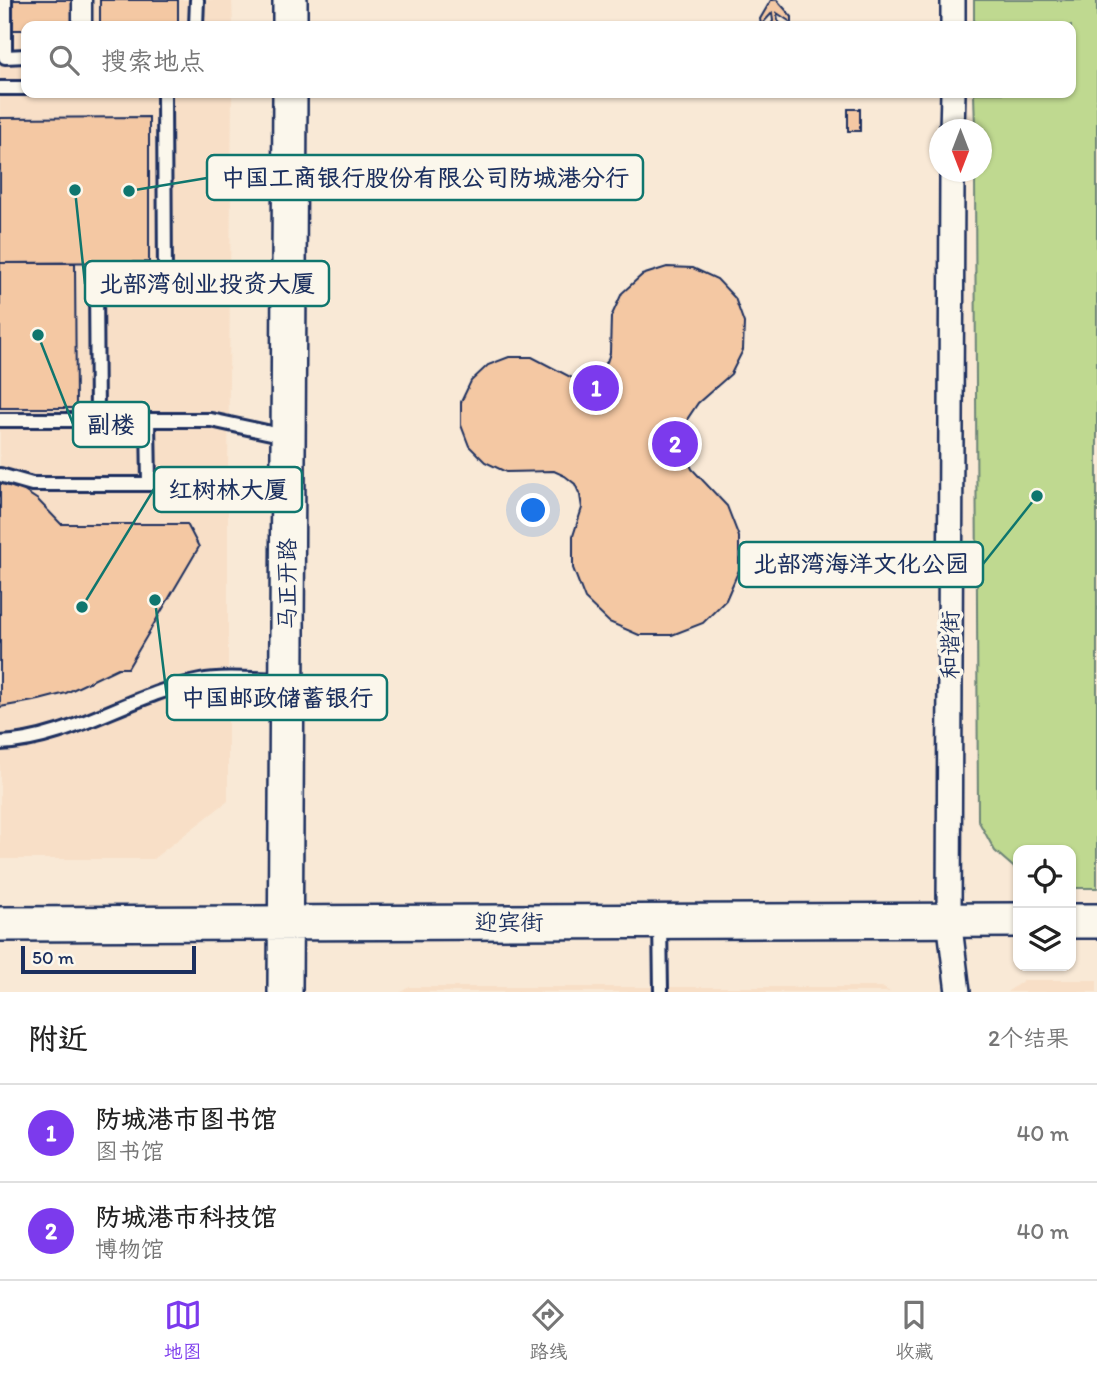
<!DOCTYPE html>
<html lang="zh">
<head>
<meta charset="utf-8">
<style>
  :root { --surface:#fff; --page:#f2f2f2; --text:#222; --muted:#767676; --line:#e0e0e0; --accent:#7c3aed }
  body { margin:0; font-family:Itim,"LXGW WenKai TC",sans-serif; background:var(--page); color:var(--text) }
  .controls { position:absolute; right:21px; bottom:21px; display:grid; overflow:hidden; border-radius:14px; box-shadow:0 2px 5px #0004 }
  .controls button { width:63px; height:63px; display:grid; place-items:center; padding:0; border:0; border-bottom:2px solid var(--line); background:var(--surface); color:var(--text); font:35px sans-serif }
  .compass { position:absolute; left:929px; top:119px; width:63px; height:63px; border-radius:50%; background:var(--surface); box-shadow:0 2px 5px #0004; rotate:180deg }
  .scale { position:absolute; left:21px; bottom:18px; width:175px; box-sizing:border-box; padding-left:7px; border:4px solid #1b2f5e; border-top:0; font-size:19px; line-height:24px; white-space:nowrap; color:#1b2f5e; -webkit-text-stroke:5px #fbf7ec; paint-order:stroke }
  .you { position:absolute; left:534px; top:511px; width:24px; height:24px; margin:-18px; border:5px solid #fff; border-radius:50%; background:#1a73e8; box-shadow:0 0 0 10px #1a73e833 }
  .badge { display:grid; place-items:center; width:46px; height:46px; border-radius:50%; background:var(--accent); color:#fff; font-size:23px; font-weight:700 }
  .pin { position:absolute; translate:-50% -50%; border:4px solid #fff; box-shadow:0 2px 7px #0006 }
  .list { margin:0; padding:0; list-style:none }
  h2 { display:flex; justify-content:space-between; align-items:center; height:91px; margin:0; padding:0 28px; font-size:30px }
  h2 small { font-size:23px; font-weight:400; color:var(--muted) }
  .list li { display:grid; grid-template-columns:46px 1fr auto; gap:21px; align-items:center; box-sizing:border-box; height:98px; padding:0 28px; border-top:2px solid var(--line) }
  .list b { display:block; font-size:26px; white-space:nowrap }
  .list p { margin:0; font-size:23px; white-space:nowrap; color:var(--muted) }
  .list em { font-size:23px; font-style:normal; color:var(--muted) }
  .icon { flex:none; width:38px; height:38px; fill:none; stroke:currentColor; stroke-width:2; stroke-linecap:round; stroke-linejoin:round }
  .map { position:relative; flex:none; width:1097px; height:992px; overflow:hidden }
  .search { position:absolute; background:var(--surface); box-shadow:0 2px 5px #0004; left:21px; right:21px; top:21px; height:77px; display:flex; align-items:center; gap:18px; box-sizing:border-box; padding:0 24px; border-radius:14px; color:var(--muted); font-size:26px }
  .sheet { height:287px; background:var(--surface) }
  nav { display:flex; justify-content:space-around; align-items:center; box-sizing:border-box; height:98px; border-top:2px solid var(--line); background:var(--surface); font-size:19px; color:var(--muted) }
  nav a { display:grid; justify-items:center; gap:4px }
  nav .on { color:var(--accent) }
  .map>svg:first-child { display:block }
  .built { fill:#f8dfc7 }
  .green { fill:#bfd990; stroke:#6d8477; stroke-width:2 }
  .building { fill:#f4c8a3; stroke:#1b2f5e; stroke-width:2 }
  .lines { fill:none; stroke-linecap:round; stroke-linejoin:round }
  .service-casing { stroke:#1b2f5e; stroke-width:18 }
  .pedestrian-casing { stroke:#1b2f5e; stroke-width:23 }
  .minor-casing { stroke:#1b2f5e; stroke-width:28 }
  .secondary-casing { stroke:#1b2f5e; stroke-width:38 }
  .service { stroke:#fbf7ec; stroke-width:12 }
  .pedestrian { stroke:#fbf7ec; stroke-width:18 }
  .minor { stroke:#fbf7ec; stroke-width:23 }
  .secondary { stroke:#fbf7ec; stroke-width:33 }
  .labels { text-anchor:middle; stroke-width:7; stroke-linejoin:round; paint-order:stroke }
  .street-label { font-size:23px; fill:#1b2f5e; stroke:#fbf7ec }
  .leader { fill:none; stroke:#0f766e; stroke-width:2.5 }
  .callout-dot { fill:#0f766e; stroke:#fbf7ec; stroke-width:2.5 }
  .callout { fill:#fbf7ec; stroke:#0f766e; stroke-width:2.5 }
  .callout-label { font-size:24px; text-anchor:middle; font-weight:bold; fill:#1b2f5e }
</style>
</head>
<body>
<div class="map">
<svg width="1097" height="992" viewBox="0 0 1097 992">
  <rect width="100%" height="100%" fill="#f9e9d6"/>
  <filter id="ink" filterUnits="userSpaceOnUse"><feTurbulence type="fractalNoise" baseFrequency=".0143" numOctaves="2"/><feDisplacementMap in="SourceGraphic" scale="14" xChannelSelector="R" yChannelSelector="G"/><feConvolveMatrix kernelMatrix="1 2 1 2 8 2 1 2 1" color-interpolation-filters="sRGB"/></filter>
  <g filter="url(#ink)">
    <path class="built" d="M0,0H232L233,26H26V93H232L228,474V801L153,859H0Z
      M1024,980H1097V992H1007Z
      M409,987H882L890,992H401Z"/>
    <path class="green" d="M974,0H1097V888H1071V850H1018V871L995,851L978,820L975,172H982V130L975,129L974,93H1071V26H974Z"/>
    <path class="building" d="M12,0H75V26H26V30H12Z
      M100,0H178V26H100Z
      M771,0H777L792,17V23L777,13L778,21L783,26H770L773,21L772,13L761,25L760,19Z
      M848,109H860V131H848Z
      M149,117V262L0,263V118Z
      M0,263H75L76,408H0Z
      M667,267L693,268L717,279L735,298L744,323L743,350L731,374L698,403L688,418L684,435L685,453L692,469L727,506L739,537V570L726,600L703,623L672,635H639L609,622L585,599L573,568V536L582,508L580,495L575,484L565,476L554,471L506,472L485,462L469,446L461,425V402L471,381L488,365L509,357H532L576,380L595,375L607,362L610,353L611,317L622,293L642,275Z
      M0,483L24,491L38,500L61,524H187L199,547L128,668H118L66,693L39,700L0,707Z"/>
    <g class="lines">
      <g class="service-casing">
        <path id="service" d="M5,0V57L26,56
          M196,26L197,0
          M0,88H26
          M164,93L165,281
          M0,420H211L285,436
          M97,420L96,281H289
          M148,420L149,484
          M0,475L32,484H285
          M0,743C71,740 131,694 200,681C224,676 261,680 287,680
          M660,921L661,992"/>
      </g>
      <g class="pedestrian-casing">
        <path id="pedestrian" d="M82,26V0"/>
      </g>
      <g class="minor-casing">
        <path id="minor" d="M953,26V0
          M952,130L953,93
          M952,172L949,919L958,992"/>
      </g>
      <g class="secondary-casing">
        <path id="secondary" d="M290,26V0
          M1071,921H1097
          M0,924L1018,920
          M285,992L290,93"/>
      </g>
      <use href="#service" class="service"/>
      <use href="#pedestrian" class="pedestrian"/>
      <use href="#minor" class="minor"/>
      <use href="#secondary" class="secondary"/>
    </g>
  </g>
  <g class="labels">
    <g class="street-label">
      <text transform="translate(287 584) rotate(-90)" y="8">马正开路</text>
      <text transform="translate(950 645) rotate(-90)" y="8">和谐街</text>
      <text x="509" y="930">迎宾街</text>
    </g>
  </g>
  <path class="leader" d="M129 191L207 178M75 190L85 284M38 335L73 424M82 607L154 489M1037 496L983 564M155 600L167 698"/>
  <g class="callout-dot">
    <circle cx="129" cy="191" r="7"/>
    <circle cx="75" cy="190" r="7"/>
    <circle cx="38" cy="335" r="7"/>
    <circle cx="82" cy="607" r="7"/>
    <circle cx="1037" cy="496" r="7"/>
    <circle cx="155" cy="600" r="7"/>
  </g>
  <g class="callout">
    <rect x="207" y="155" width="436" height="45" rx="7"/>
    <rect x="85" y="261" width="244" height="45" rx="7"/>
    <rect x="73" y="402" width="76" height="45" rx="7"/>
    <rect x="154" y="467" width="148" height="45" rx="7"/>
    <rect x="739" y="542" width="244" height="45" rx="7"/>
    <rect x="167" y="675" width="220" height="45" rx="7"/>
  </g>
  <g class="callout-label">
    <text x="425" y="186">中国工商银行股份有限公司防城港分行</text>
    <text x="207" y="292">北部湾创业投资大厦</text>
    <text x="111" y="433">副楼</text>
    <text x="228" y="498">红树林大厦</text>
    <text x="861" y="572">北部湾海洋文化公园</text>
    <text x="277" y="706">中国邮政储蓄银行</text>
  </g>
</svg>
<div class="controls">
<button><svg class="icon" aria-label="locate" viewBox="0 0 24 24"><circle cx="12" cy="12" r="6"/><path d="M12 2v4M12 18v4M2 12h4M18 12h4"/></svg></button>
<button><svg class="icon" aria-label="layers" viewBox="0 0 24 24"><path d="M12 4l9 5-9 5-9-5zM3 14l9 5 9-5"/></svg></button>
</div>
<svg class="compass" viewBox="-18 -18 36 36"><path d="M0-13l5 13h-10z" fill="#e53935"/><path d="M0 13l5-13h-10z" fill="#767676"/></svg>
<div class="scale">50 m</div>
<div class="you"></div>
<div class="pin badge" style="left:596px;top:388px">1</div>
<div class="pin badge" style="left:675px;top:444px">2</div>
<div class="search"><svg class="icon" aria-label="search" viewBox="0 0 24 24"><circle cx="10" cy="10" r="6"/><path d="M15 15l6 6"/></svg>搜索地点</div>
</div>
<section class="sheet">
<h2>附近<small>2个结果</small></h2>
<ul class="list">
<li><span class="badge">1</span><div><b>防城港市图书馆</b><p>图书馆</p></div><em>40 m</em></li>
<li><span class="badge">2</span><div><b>防城港市科技馆</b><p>博物馆</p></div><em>40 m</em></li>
</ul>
</section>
<nav>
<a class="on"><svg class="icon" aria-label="map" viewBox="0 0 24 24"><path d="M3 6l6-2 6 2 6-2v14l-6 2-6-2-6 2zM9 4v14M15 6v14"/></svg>地图</a>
<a><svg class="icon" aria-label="directions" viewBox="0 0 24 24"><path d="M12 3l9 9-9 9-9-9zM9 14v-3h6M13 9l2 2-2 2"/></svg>路线</a>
<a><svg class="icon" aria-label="saved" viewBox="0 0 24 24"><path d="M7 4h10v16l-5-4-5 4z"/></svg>收藏</a>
</nav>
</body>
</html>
